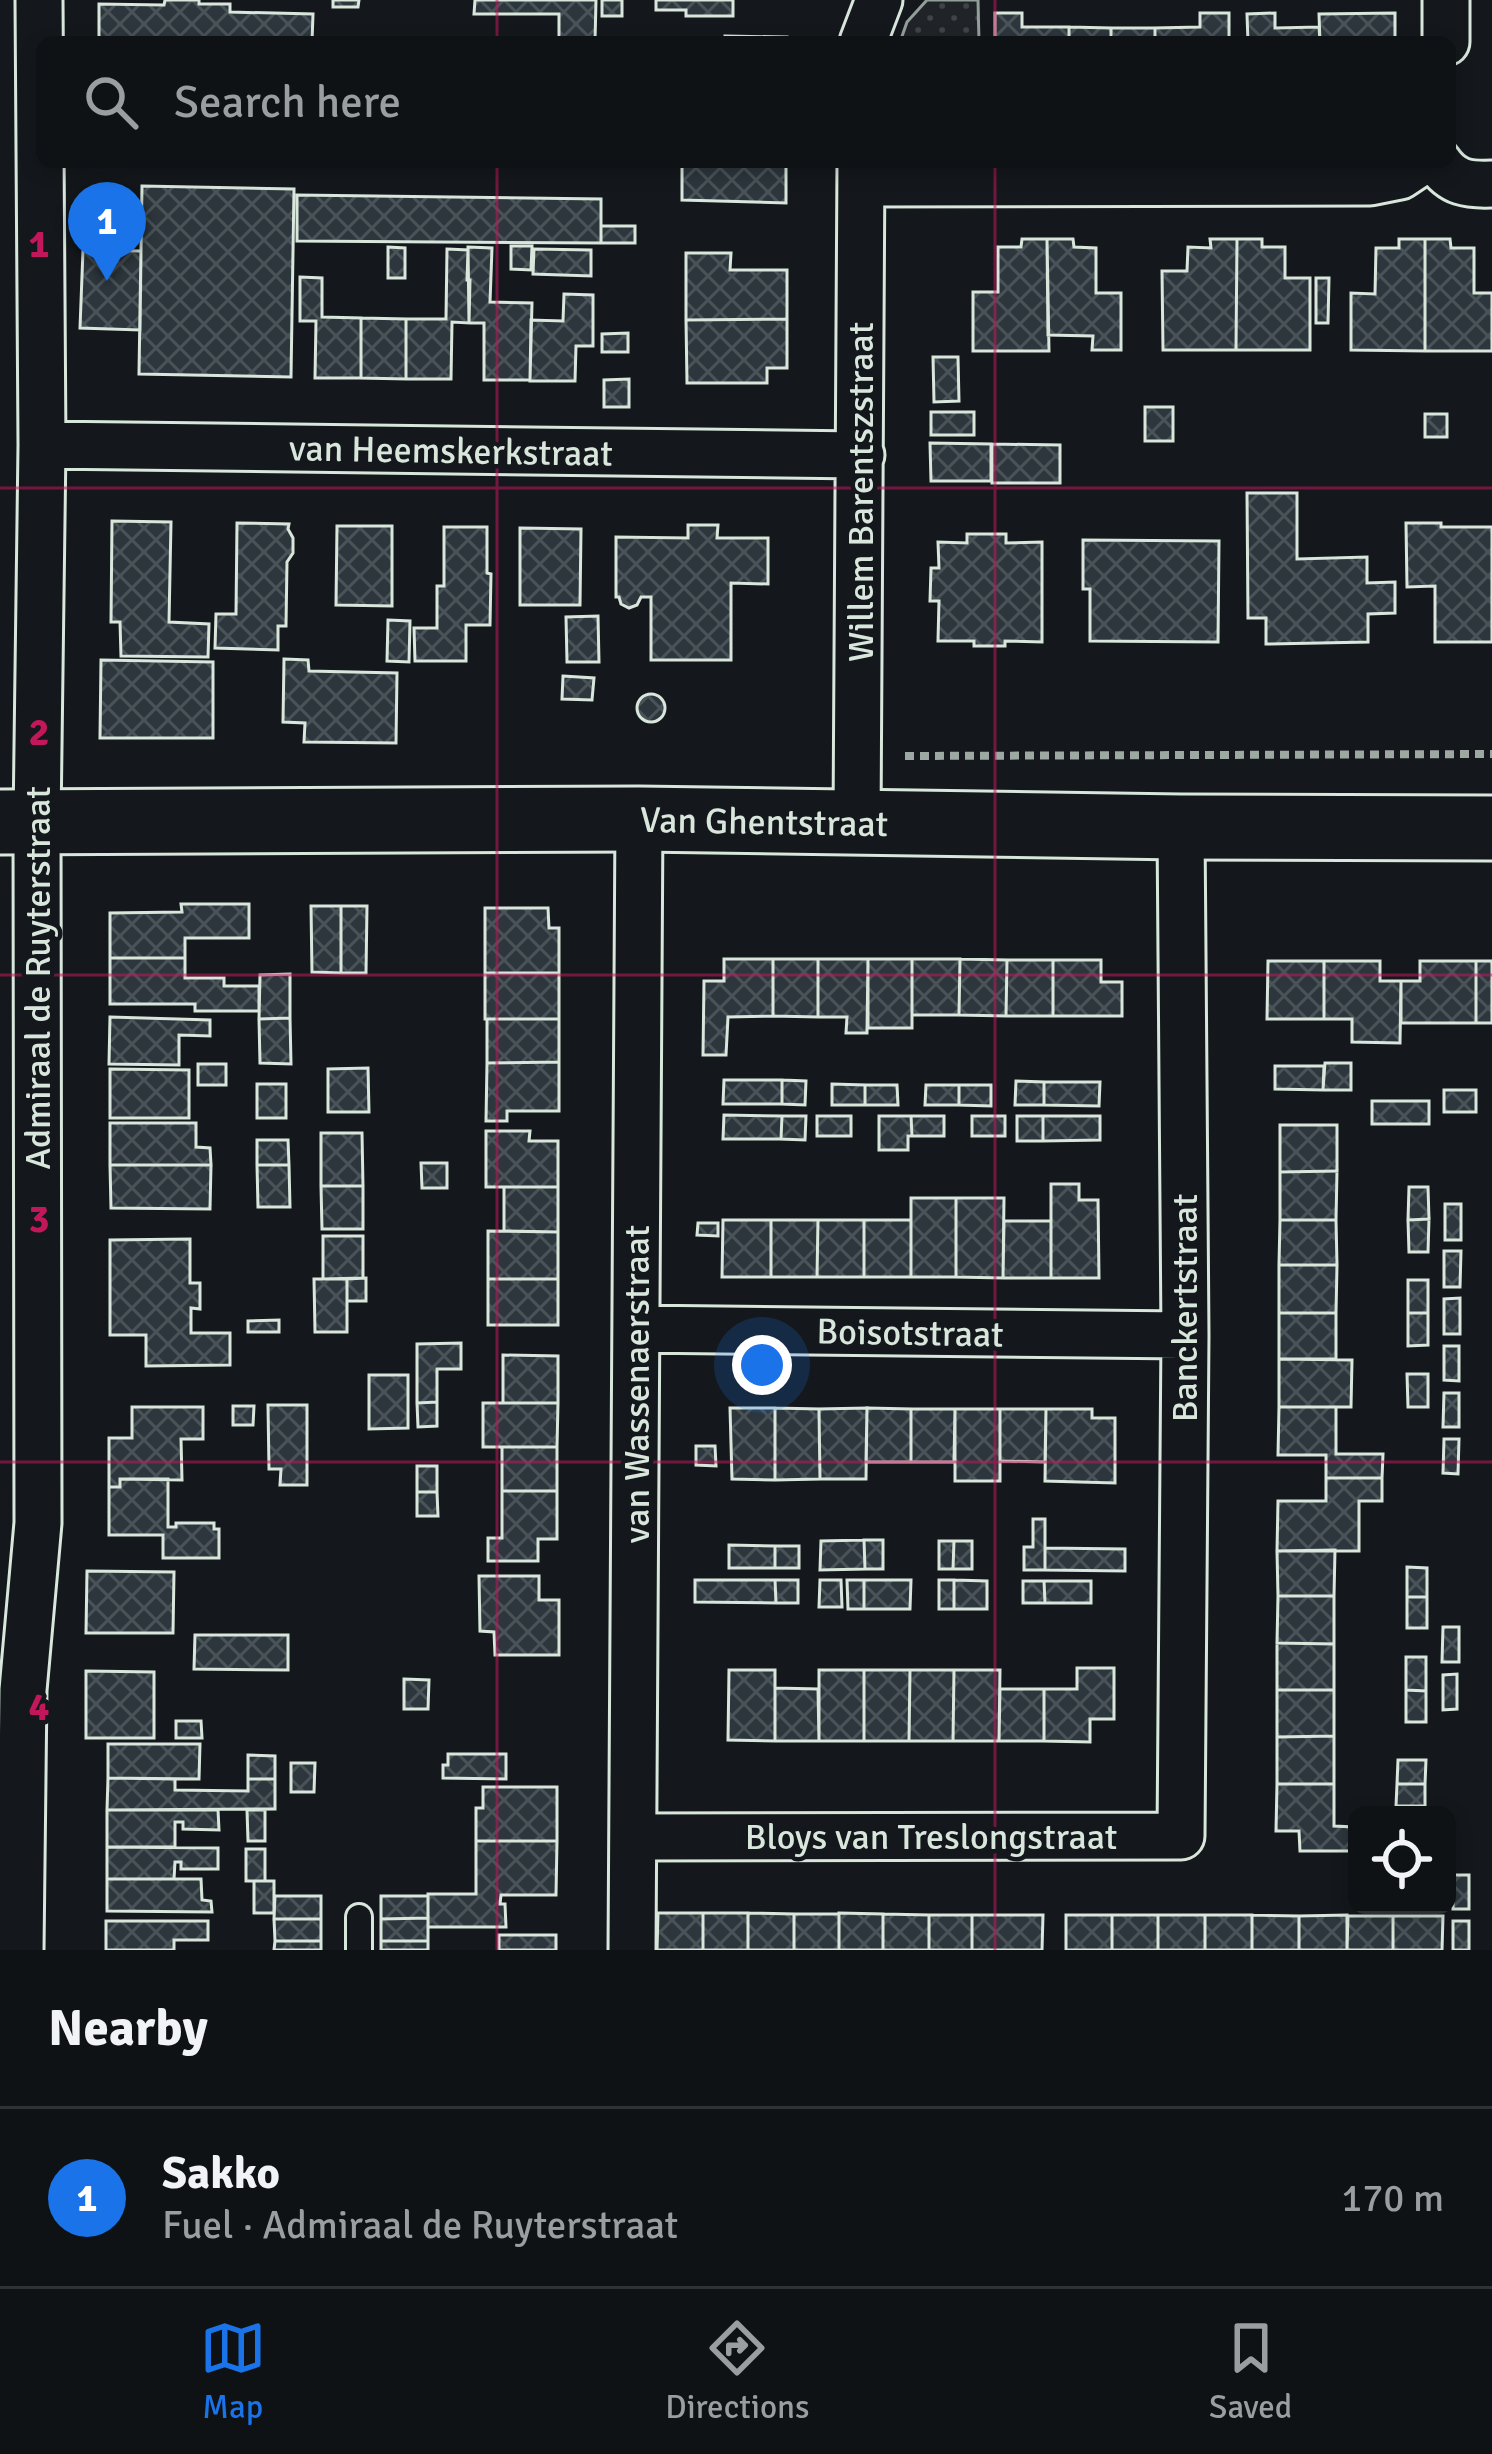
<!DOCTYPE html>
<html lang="en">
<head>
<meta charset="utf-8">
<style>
  :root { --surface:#0f1215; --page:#181b1e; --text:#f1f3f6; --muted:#9b9ea0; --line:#2f3234; --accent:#1a73e8 }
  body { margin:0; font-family:Signika,sans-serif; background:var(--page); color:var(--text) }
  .controls { position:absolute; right:36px; bottom:36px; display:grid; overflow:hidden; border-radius:18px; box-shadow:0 6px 18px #0003 }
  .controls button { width:108px; height:108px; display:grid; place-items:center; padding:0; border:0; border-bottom:3px solid var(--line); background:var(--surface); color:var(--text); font:60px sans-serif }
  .you { position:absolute; left:762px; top:1365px; width:42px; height:42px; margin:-30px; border:9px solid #fff; border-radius:50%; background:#1a73e8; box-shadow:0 0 0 18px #1a73e833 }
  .badge { display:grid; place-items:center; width:78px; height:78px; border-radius:50%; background:var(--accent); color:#fff; font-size:39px; font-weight:700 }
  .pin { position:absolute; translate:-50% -99px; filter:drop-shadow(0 3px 6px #0008) }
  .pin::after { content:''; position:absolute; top:63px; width:42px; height:36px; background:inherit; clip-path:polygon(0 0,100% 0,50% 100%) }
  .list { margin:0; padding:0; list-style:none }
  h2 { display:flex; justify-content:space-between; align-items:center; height:156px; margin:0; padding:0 48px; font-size:51px }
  h2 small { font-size:39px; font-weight:400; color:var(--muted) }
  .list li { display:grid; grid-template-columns:78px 1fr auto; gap:36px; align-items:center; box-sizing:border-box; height:180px; padding:0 48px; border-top:3px solid var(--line) }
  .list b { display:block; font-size:45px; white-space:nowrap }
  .list p { margin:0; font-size:39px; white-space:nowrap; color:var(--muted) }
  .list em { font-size:39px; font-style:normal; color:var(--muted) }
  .icon { flex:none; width:66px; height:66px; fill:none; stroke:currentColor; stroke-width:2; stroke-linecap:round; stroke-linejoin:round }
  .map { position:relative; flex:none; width:1492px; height:1950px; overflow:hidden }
  .search { position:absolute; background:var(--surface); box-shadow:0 6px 18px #0003; left:36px; right:36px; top:36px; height:132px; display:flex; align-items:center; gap:30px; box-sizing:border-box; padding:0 42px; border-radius:18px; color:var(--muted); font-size:45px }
  .sheet { height:336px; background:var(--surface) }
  nav { display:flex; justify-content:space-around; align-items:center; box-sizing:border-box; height:168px; border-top:3px solid var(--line); background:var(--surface); font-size:33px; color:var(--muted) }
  nav a { display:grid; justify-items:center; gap:6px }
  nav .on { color:var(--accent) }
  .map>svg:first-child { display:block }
  .grass { fill:url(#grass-dots); stroke:#939e99; stroke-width:3 }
  .building { fill:url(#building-cross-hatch); stroke:#d8e6dc; stroke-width:3 }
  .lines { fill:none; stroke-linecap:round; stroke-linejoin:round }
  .lane-casing { stroke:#d8e6dc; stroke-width:30 }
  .street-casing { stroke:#d8e6dc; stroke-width:51 }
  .secondary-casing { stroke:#d8e6dc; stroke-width:69 }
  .path { stroke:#9da8a2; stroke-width:8; stroke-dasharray:9 6; stroke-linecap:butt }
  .lane { stroke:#14181c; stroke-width:24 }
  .street { stroke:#14181c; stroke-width:45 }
  .secondary { stroke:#14181c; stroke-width:63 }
  .grid { fill:none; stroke:#c2185b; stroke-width:3; stroke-opacity:0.55 }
  .labels { text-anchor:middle; stroke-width:9; stroke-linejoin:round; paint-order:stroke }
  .street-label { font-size:36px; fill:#d8e6dc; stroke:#14181c }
  .grid-label { font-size:39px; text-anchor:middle; font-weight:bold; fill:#c2185b; stroke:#14181c; stroke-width:9; stroke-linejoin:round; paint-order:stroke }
</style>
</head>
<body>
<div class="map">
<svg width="1492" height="1950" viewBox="0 0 1492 1950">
  <defs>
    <pattern id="grass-dots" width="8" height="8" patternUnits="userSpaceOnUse" patternTransform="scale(3)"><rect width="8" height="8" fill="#202428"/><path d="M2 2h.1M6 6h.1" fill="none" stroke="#404447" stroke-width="1.8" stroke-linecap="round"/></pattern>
    <pattern id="building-cross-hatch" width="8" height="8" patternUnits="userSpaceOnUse" patternTransform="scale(3)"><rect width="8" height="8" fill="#2c363c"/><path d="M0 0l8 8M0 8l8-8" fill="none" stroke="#4a5358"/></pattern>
  </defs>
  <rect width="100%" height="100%" fill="#14181c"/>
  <path class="grass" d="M927,0H978L979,42H900L907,22Z"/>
  <path class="building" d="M165,0H199V4H230V12L313,14L312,42H99V4L164,5Z
    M333,0H359L358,7H333Z
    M475,0H596L595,42H559V14H474Z
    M602,0H622V16H602Z
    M656,0H733V16H686V10H656Z
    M995,13H1022V27H1069V42H995Z
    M1200,13H1229V42H1155V28L1200,27Z
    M1275,13V28L1319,27L1320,42H1248L1247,14Z
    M1395,13V42H1320L1319,14Z
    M1069,27L1111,28V42H1069Z
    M1111,28H1155V42H1111Z
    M725,36L787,37V42H725Z
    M682,162H786V203L682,200Z
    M142,186L294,189L291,377L139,374Z
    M297,195L601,199V243L297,241Z
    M601,226H635V243H601Z
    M1022,239H1047L1049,351H973V292H998V247H1021Z
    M1047,239H1073L1074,247L1096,248V293H1121V350H1092L1093,336L1048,335Z
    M1210,239H1237L1236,350H1163L1162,271H1187L1188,247L1211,248Z
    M1237,239H1262V247H1285V278H1310V350H1236Z
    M1399,239H1425V351L1351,350V293L1375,294L1376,248H1399Z
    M1425,239H1450L1451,248H1474V293H1492V351H1425Z
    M511,246H532L531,270L511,269Z
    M388,247L405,248V278H388Z
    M468,247L492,248L490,302L532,303L530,380H484V323H469Z
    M447,249L468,250L467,280H470L469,323L452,322L451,379H406V319H446Z
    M534,249L591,250V276L533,274Z
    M83,250L141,251L140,330L80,328Z
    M686,253H731L730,270H787V319L686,320Z
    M300,277L322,278V317L361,318V378H315L316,321H300Z
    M1316,278H1329L1328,323H1316Z
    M564,294L593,295V346H576L575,381H530L531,320L563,321Z
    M361,318L406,319V379L361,378Z
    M787,319V368H767V383H687L686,320Z
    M628,333V352H602V334Z
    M933,357H958L959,401L934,402Z
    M629,379V407H604V380Z
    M1145,407H1173V441H1145Z
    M931,412H974V435H931Z
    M1425,414H1447V437H1425Z
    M930,443L991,444V481H931Z
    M992,444L1060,445V483H992Z
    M1247,493H1297V559L1367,557V583L1395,582V613L1368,614V642L1266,644V618H1248Z
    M112,521L171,522L169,622L209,624L208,657L121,656L120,622H111Z
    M237,523L289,524L288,529L293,538V553L287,562L286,626H278V650L215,648L216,614H236Z
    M1406,523H1441V527H1492V642H1435V586L1407,587Z
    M688,525H718L717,538H768V584L731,583V660H651V597H641L637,605L629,608L621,604L619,597H616V537L688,538Z
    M337,526H392V606L336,605Z
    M444,527H487V573L491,574L490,625H466V661H415L414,628H437V586H444Z
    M520,528L581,529L580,605H520Z
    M967,534H1006V543L1042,542V642L1005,641V646H974V641H938L939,601H930L931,568H939L938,542L967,543Z
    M1083,540L1219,541L1218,642L1090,641V589H1083Z
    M598,616L599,662H567L566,617Z
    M388,620L410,621L409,662L387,661Z
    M284,659L308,660L309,671L397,673L396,743L304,742L305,723L283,722Z
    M101,660L213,662V738H100Z
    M563,676L594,678L592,700L562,699Z
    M637 708a14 14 0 1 1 28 0a14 14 0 1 1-28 0Z
    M181,904H249V938H185V958H110V913L182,912Z
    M311,906H341V973L312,972Z
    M341,906H367L366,973H341Z
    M485,908H548L549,928H559V973H485Z
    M110,958H185V978H224V986H259V1011H195V1004H110Z
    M724,959H773V1016L728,1017L726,1055H703L704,981H724Z
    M773,959H818V1017L773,1016Z
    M818,959H868L867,1033H846L847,1017H818Z
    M868,959H912V1028H868Z
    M912,959H960L959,1015H912Z
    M960,959L1007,960L1006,1016L959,1015Z
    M1007,960H1053V1016H1006Z
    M1053,960H1101V982H1122V1016H1053Z
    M1268,961H1324V1019H1267Z
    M1324,961H1380V981H1401L1400,1043L1352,1042V1019H1324Z
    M1420,961H1476V1023H1401V981H1420Z
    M1476,961H1492V1023H1476Z
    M485,973H559V1019H485Z
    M290,974V1018L259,1019L260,975Z
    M110,1017L210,1020V1036L179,1035V1065L109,1064Z
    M290,1018L291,1064L260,1063L259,1019Z
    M487,1019H559V1062L487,1063Z
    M559,1062V1111H507V1121H486L487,1063Z
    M1325,1063H1351V1090H1323Z
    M198,1064H226V1085H198Z
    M1275,1066H1324L1323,1090L1275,1089Z
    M368,1068L369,1112H328V1069Z
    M110,1069L189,1070V1118H110Z
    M724,1080H782V1104H723Z
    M782,1080L806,1081L805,1105L782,1104Z
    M1016,1081L1044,1082V1105H1015Z
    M1044,1082H1100L1099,1106L1044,1105Z
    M257,1084H286V1118H257Z
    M832,1084L865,1085V1105H832Z
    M865,1085H897L898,1105H865Z
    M926,1085H959V1105H925Z
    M959,1085H991V1106L959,1105Z
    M1444,1090H1476V1112H1444Z
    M1372,1101H1429V1124H1372Z
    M724,1115L782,1116L781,1139H723Z
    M782,1116H806L805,1140L781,1139Z
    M817,1116H851V1136H817Z
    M879,1116H911L912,1136H908V1150H879Z
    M911,1116H944V1136H912Z
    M972,1116H1005V1136H972Z
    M1017,1116H1043V1141H1017Z
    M1043,1116H1100V1140L1043,1141Z
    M110,1123H196V1147L210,1148L211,1165H110Z
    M1280,1125H1337V1171L1280,1172Z
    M486,1131H530L529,1141H558V1187H486Z
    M321,1133H362L363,1186H321Z
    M257,1140H288L289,1165H257Z
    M421,1163H447V1188H422Z
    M110,1165H211L210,1209L111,1208Z
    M257,1165H289L290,1207H258Z
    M1337,1171L1336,1220H1280V1172Z
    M1051,1184H1079V1200H1098L1099,1278H1051Z
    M321,1186H363V1229H322Z
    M504,1187H558V1232L504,1231Z
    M1409,1187H1428L1429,1219L1408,1220Z
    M911,1198H956V1277H911Z
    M956,1198H1004L1003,1278L956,1277Z
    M1445,1204H1461V1240H1445Z
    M1429,1219L1428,1252H1409L1408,1220Z
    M723,1220H771V1277H722Z
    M771,1220H818L817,1277H771Z
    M818,1220H864V1277H817Z
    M864,1220H911V1277H864Z
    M1280,1220H1336L1337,1265H1279Z
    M1004,1221H1051V1278H1003Z
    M698,1223H718V1236L697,1235Z
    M488,1231L558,1232V1279H488Z
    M323,1236H363V1278L323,1279Z
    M190,1239V1283H200V1309L191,1308V1333H230V1365L146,1366V1335H110V1240Z
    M1444,1251H1461L1460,1287H1444Z
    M1279,1265H1337L1336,1313H1279Z
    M366,1278V1301H347V1279Z
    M314,1279H347V1332H315Z
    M488,1279H558V1325H488Z
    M1408,1280H1428V1313H1408Z
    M1460,1298V1334H1444V1299Z
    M1279,1313H1336V1359H1279Z
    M1408,1313H1428V1345L1408,1346Z
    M279,1320V1332H248V1321Z
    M461,1343V1369H437V1402L417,1403V1344Z
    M1444,1346H1459V1381L1444,1380Z
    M503,1355L558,1356V1403H503Z
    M1279,1359L1352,1360L1351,1407H1279Z
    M1407,1374H1428V1407H1408Z
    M369,1375H408V1428L369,1429Z
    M1444,1393H1459V1427H1443Z
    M437,1402V1426L418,1427L417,1403Z
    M483,1403H558L557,1447H483Z
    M268,1405H307V1485H280L281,1469H269Z
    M233,1406H254L253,1425H233Z
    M132,1407H203V1439H181L182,1480L120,1479V1487H109V1438H132Z
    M1279,1407H1336V1454H1383L1382,1478H1326V1455H1278Z
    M730,1408H775V1480L732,1479Z
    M775,1408L819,1409L820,1479L775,1480Z
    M867,1408L911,1409V1462H866Z
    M867,1408L866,1479H820L819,1409Z
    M911,1409H955L954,1462H911Z
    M955,1409H1000V1481H955Z
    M1000,1409H1046L1045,1462L1000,1461Z
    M1046,1409H1092V1418H1115V1483L1045,1481Z
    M1444,1439H1459L1458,1474L1443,1473Z
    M696,1446H715L716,1466L696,1465Z
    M502,1447H557V1491H502Z
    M417,1466H437V1492H417Z
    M1326,1478H1382V1501H1359V1551H1277L1278,1501H1326Z
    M120,1479H168V1527H176V1523H214V1529H219V1558H163V1535H109V1487H120Z
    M502,1491H557V1539H538V1561H488V1538H502Z
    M417,1492H437L438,1516H417Z
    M1033,1519H1045V1570H1024V1547H1033Z
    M864,1540H883V1569H865Z
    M864,1540L865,1569L820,1570L821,1541Z
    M939,1541H954L953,1569H939Z
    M954,1541H972V1569H953Z
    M729,1545L775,1546V1568H729Z
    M775,1546H799V1568H775Z
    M1045,1548L1125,1549V1571L1045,1570Z
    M1335,1550L1334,1596H1278L1277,1551Z
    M1407,1567L1427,1568V1597H1407Z
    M87,1571L174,1572L173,1633H86Z
    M479,1576H539V1600H559V1655H495L494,1632L480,1631Z
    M695,1580H775L776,1603L695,1602Z
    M775,1580H798V1603H776Z
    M820,1580H841L842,1607H819Z
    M847,1580H864V1609H848Z
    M864,1580H911L910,1609H864Z
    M939,1580H954V1609H939Z
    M954,1580L987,1581V1609H954Z
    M1023,1581H1044L1045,1603H1023Z
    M1044,1581H1091V1603H1045Z
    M1278,1596H1334V1644L1277,1643Z
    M1407,1597H1427V1628H1407Z
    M1443,1627H1459V1662H1442Z
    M195,1635H288V1670L194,1669Z
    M1277,1643L1334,1644V1690H1277Z
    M1406,1657H1426V1691L1406,1690Z
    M1077,1668H1114V1719H1090V1742L1044,1741V1689H1077Z
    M729,1670H775V1741L728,1740Z
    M819,1670H864V1741H819Z
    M864,1670H910L909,1741H864Z
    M910,1670H954L953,1741H909Z
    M954,1670H1000L999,1741H953Z
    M86,1671L154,1672V1738H86Z
    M1457,1674V1709L1443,1710V1675Z
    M404,1679L429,1680L428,1709H404Z
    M775,1688L818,1689L819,1741H775Z
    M1000,1689H1044V1741H999Z
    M1277,1690H1334V1736L1277,1737Z
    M1406,1690L1426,1691V1722H1406Z
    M176,1721H201L202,1738H176Z
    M1334,1736V1784H1277V1737Z
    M108,1744H200L199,1779L108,1778Z
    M448,1754H506V1779L443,1778V1765H448Z
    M248,1755L275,1756V1779H248Z
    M1398,1760H1426L1425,1784H1397Z
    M291,1763H315L314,1792H291Z
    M108,1778L175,1779V1790L248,1791V1779H275V1809L107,1810Z
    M1277,1784H1334V1826L1354,1827L1355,1851H1300L1299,1831H1276Z
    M1397,1784H1425V1806H1396Z
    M483,1787H557V1841H476V1808H483Z
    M107,1810H218L219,1830L183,1829V1822H175V1847H107Z
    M247,1810H265V1841H248Z
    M476,1841H557L556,1895H501L500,1904H505L506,1927H428V1894H476Z
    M107,1847L218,1848V1869H181V1862H175L174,1879H107Z
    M246,1849H265V1881H246Z
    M1453,1875H1469V1909H1453Z
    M107,1879H201L202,1900L211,1901L212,1912L107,1911Z
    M254,1881H274V1913H254Z
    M275,1896H321V1919H274Z
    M381,1896H428V1918L381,1919Z
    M658,1913H703V1950H657Z
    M703,1913H748V1950H703Z
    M748,1913L794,1914V1950H748Z
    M839,1913L883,1914V1950H839Z
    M794,1914H839V1950H794Z
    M883,1914L929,1915V1950H883Z
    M929,1915H972V1950H929Z
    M972,1915H1043L1042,1950H972Z
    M1066,1915H1112V1950H1066Z
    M1112,1915H1158V1950H1112Z
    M1158,1915H1205V1950H1158Z
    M1205,1915H1252V1950H1205Z
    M1252,1915L1299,1916V1950H1252Z
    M1299,1916L1347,1915V1950H1299Z
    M1348,1916H1393V1950H1347Z
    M1393,1916H1443L1442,1950H1393Z
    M428,1918V1941H381V1919Z
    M274,1919H321V1941H275Z
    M106,1921H208V1940H174V1950H106Z
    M1453,1921H1469V1950H1453Z
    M499,1935H556V1950H499Z
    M275,1941H321V1950H274Z
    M381,1941H428V1950H381Z"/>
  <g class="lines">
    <g class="lane-casing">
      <path id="lane" d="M359,1950V1917"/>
    </g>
    <g class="street-casing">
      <path id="street" d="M1446,0V42
        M863,42L879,0
        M1438,162C1452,183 1468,185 1492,184
        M862,183L1370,182L1400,176L1421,162
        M42,445L861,455
        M857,822L861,162
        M636,1329L1185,1335
        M633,1837L1181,1836L1185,1335L1181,827
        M20,1950L23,1690L38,1523L37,822L42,445L39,0
        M632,1950L639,819"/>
    </g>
    <g class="secondary-casing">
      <path id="secondary" d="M0,822L639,819L1181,827L1492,828"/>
    </g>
    <path class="path" d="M905,756L1492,754"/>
    <use href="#lane" class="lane"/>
    <use href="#street" class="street"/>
    <use href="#secondary" class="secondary"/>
  </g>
  <path class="grid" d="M497,0V42M995,0V42M497,162V1950M995,162V1950M0,488H1492M0,975H1492M0,1462H1492"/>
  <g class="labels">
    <g class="street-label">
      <text transform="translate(451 450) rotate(1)" y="13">van Heemskerkstraat</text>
      <text transform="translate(860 492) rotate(-90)" y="13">Willem Barentszstraat</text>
      <text transform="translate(764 821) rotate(1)" y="13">Van Ghentstraat</text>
      <text transform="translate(37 978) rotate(-90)" y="13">Admiraal de Ruyterstraat</text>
      <text transform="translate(1184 1308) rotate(-90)" y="13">Banckertstraat</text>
      <text transform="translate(910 1332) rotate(1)" y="13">Boisotstraat</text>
      <text transform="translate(636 1384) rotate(-90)" y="13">van Wassenaerstraat</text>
      <text x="931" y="1849">Bloys van Treslongstraat</text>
    </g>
  </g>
  <g class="grid-label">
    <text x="39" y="257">1</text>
    <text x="39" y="745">2</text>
    <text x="39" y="1232">3</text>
    <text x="39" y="1720">4</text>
  </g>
</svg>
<div class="controls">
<button><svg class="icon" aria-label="locate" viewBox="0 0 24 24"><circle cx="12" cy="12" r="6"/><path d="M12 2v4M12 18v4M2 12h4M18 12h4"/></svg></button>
</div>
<div class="you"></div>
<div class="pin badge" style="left:107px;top:281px">1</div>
<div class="search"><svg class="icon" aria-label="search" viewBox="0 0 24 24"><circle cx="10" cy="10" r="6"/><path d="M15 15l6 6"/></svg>Search here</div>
</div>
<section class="sheet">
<h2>Nearby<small></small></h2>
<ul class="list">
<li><span class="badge">1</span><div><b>Sakko</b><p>Fuel · Admiraal de Ruyterstraat</p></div><em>170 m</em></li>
</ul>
</section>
<nav>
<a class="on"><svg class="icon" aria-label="map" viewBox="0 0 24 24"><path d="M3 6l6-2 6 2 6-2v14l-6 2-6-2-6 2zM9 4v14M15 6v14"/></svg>Map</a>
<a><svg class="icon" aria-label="directions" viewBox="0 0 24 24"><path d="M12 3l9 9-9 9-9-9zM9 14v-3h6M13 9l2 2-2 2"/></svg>Directions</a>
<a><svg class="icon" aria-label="saved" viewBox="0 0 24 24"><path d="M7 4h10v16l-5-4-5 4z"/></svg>Saved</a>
</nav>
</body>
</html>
